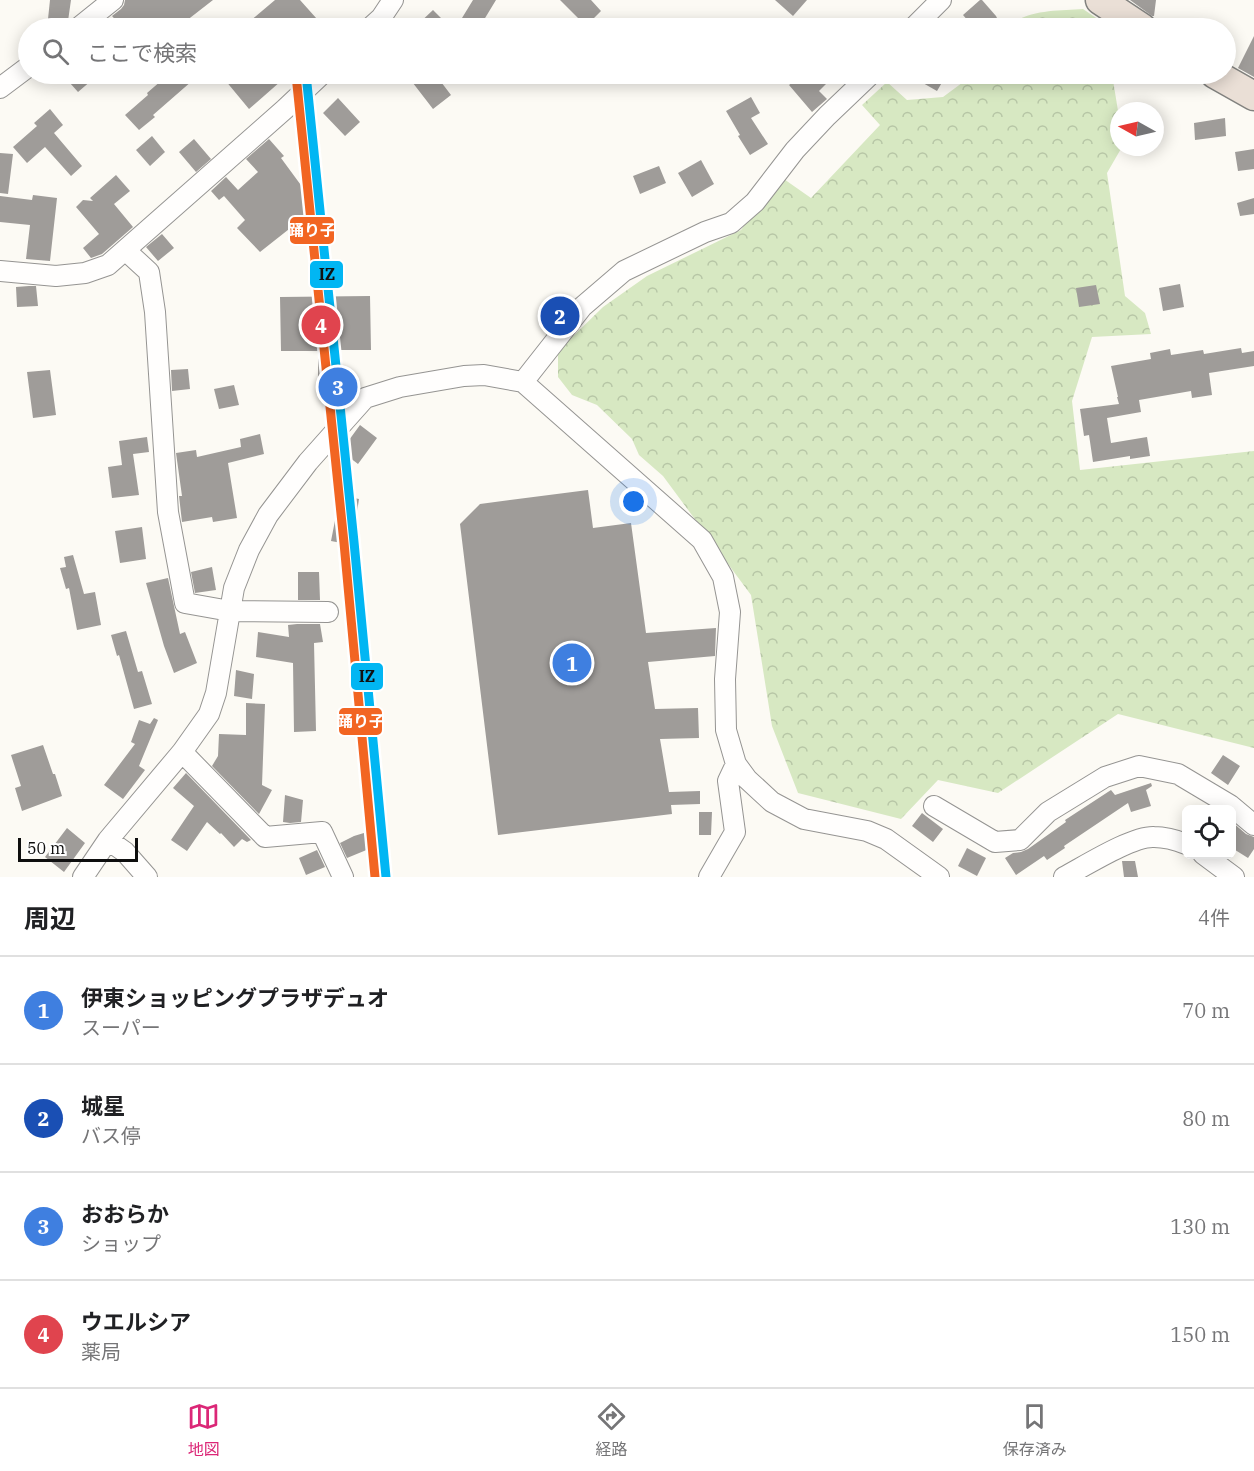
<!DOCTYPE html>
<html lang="ja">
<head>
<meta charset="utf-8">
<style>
  :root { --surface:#fff; --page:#f6f6f6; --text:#202124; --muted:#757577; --line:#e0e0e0; --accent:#db2777 }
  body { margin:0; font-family:"IBM Plex Serif","Noto Sans JP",serif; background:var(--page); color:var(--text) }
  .controls { position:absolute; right:18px; bottom:18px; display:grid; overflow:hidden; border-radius:9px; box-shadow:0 3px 15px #0003 }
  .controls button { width:54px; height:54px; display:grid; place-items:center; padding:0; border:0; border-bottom:2px solid var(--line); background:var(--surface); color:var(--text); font:30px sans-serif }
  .compass { position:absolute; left:1110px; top:102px; width:54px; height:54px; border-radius:50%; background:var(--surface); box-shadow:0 3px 15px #0003; rotate:278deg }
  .scale { position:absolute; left:18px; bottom:15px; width:120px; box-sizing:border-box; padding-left:6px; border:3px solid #0e0e0e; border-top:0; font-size:16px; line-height:21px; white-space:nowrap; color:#0e0e0e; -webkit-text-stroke:4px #fff; paint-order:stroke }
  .you { position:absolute; left:634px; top:502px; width:21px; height:21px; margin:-15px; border:4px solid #fff; border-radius:50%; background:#1a73e8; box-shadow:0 0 0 9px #1a73e833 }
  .badge { display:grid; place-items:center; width:39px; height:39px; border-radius:50%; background:var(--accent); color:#fff; font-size:20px; font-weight:700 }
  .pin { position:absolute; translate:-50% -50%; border:3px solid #fff; box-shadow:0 2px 6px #0006 }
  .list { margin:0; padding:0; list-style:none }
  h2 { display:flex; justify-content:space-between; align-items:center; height:78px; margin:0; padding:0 24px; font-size:26px }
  h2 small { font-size:20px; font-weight:400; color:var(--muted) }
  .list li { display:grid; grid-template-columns:39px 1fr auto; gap:18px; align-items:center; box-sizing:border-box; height:108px; padding:0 24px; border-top:2px solid var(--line) }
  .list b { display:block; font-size:22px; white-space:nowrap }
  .list p { margin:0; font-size:20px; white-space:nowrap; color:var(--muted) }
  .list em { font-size:20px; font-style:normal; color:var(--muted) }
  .icon { flex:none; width:33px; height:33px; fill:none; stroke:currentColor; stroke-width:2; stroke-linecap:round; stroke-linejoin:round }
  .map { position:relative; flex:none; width:1254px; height:877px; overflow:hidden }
  .search { position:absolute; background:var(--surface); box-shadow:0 3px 15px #0003; left:18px; right:18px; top:18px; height:66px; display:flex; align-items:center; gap:15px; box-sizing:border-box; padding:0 21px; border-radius:33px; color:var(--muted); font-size:22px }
  .sheet { height:510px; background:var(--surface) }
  nav { display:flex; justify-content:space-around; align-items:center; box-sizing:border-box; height:84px; border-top:2px solid var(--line); background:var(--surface); font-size:16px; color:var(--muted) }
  nav a { display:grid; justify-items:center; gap:3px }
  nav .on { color:var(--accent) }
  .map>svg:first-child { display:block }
  .forest { fill:url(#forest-crowns) }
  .building { fill:#9f9c99 }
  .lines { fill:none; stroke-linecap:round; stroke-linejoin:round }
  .minor-casing { stroke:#959492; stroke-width:22 }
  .highway-casing { stroke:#82827f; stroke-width:31 }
  .minor { stroke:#fffefd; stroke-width:20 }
  .highway { stroke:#eadfd6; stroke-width:28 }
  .rail-1-casing { stroke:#fff; stroke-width:14 }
  .rail-2-casing { stroke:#fff; stroke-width:14 }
  .rail-1 { stroke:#01b6f3; stroke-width:9 }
  .rail-2 { stroke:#f26522; stroke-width:9 }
  .line-badge { stroke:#fff; stroke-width:2 }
  .badge-label { font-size:16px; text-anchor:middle; font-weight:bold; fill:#fff }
  .pale-badge-label { font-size:16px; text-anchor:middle; font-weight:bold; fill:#111 }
</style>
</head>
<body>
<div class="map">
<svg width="1254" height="877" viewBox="0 0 1254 877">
  <defs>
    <pattern id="forest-crowns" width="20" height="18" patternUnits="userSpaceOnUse" patternTransform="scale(1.5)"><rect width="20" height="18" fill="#d7e8c2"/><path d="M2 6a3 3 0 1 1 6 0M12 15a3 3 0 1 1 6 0" fill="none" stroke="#b7c6a6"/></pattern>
  </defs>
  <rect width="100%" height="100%" fill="#fcfaf4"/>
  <path class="forest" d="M1083,9L1111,28H1007C1026,9 1058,11 1083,9Z
    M974,74H1112L1119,117V147H1122L1107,173L1125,296L1145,313L1151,334L1092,337L1072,401L1080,470L1254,451V748L1118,714L998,793L938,780L901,819L798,793L772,726L751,595L663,476L639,455L632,439L597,405L572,395L558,377V351L603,307L647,276L741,230L781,177L811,198L880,125L862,105L887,82L907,100L943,97Z"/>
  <path class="building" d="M50,0H71L68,21L48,19Z
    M125,0H213L177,28H123L112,16L121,9L124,5Z
    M275,0H300L325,28H242Z
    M473,0H496L479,28L462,18Z
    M560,0H591L601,11L586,26Z
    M775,0H807L793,16Z
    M980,0H982L996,16L1002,28H974L963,15Z
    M1130,0H1156L1154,16H1152Z
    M433,10L445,22L439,28H414Z
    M1254,36V77L1238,68Z
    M62,74H99L78,92Z
    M169,74H200L153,115L155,117L139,130L125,115L148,95L147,93Z
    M220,74H289L249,109Z
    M406,74H435L451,95L433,109Z
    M803,74H836L819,91L827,99L812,112L789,85Z
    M907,74H947L937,91Z
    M751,97L760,113L751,118L768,144L750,155L738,136L740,135L726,111Z
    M338,98L360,122L345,136L323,113Z
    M50,109L63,125L54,133L82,166L71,176L45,147L27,163L13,147L37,126L34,123Z
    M1225,118L1226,136L1195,140L1194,123Z
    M152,136L165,152L150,166L136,150Z
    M194,139L211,159L196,172L179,152Z
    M269,139L284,156L281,158L317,207L260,252L237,228L245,220L224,196L219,200L211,191L226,177L238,190L258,172L246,159Z
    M1254,149V169L1238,171L1235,152Z
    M0,153L13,154L8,194L0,193Z
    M701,160L714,184L692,197L678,173Z
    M659,166L666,183L640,194L633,176Z
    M116,175L130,191L114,204L133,227L102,254L91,258L83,248L99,234L76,207L83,200L93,201L90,198Z
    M33,195L57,198L50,261L26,259L30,225L0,222V196L32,200Z
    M1254,198V214L1240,216L1237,203Z
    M162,234L174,248L158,261L146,247Z
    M1180,284L1184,307L1163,311L1159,288Z
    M1096,285L1100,304L1079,307L1076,288Z
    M29,286H36L38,306L17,307L16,287Z
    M370,296L371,350H339V395H318V351H281L280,297Z
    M1241,348L1242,353L1254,351V366L1209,373L1212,395L1192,398L1191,391L1139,400L1141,412L1107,418L1111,443L1147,437L1150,456L1130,459V456L1093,462L1089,435L1084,436L1080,409L1119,404L1117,397H1118L1111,366L1151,359L1150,353L1170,349L1171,355L1203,350L1204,354Z
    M188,369L190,389L172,391L171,370Z
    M50,370L56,415L33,418L27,372Z
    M234,385L239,405L219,409L214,389Z
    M360,425L377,438L358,464L341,451Z
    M260,434L264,454L228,463L237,518L213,522L212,517L182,522L179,496H182L176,453L196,450L197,457L241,447L240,439Z
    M147,437L149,452L133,454L139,495L112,498L108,467L122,465L119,441Z
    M588,490L593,528L631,523L646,633L716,628L715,656L648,662L655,709L698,708L699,738L660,739L669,792L700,791V804L671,805L672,814L498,835L460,524L480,504Z
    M340,495L359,499L352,545L331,541Z
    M142,527L146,559L120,563L115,531Z
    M73,555L84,594L95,592L101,625L77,630L69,588L66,589L60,568L66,567L64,557Z
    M212,567L216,590L195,593L191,572Z
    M298,572H319L320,600H298Z
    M168,578L180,634L185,632L197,663L174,673L164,646L146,583Z
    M297,624H320L323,642L314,643L316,731L294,732L293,663L256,657L258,632L289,637L288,625Z
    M126,631L138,672L142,671L152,704L134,709L119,655L117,656L111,635Z
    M236,670L254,674L252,699L234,696Z
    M246,703L265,704L262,785L272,790L259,814L212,766L218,756L219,734L246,735Z
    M154,718L158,720L139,766L145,770L123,799L104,785L135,744L131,742L139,720L150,724Z
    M43,745L53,774H55L62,796L22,811L15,788L21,786L11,755Z
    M1223,755L1240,766L1228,785L1211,773Z
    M186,773L251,840L247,842L242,839L234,847L221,833L220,834L207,822L187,851L171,840L194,806L173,788Z
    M1151,783L1152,786L1146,790L1151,806L1131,812L1128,803L1064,846L1065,848L1047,860L1044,856L1016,875L1005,858L1013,853L1021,852L1028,849L1066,822L1065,820L1111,790L1115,795Z
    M285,795L303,800L301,822L290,823L283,822Z
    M699,812H712L711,835H699Z
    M922,813L943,829L933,842L912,826Z
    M1232,822L1246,834L1254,837V849L1248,858L1232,848Z
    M67,828L85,843L64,872L45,857Z
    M377,829L381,844L347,858L340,843L354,836Z
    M967,848L986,858L977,876L958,866Z
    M317,850L325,867L306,875L299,858Z
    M1122,861H1135L1138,877H1124Z"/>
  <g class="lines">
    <g class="minor-casing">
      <path id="minor" d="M78,28L113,0
        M370,28L381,18L393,0
        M913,28L941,0
        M0,88L28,67
        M125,250L149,272L155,312L168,512L185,603L230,611L328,612
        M0,271L56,276L85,273L108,265L285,109L322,74
        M523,382L582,307L624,271L705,232L731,223L755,202L795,150L827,116L871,74
        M182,752L265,837L322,832L343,877
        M934,806L995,842L1020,840L1048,812L1105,777L1139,766L1178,774L1230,805L1254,825
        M108,840L125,852L147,877
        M1203,854L1234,877
        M83,877L108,840L182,752L209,714L216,693L234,588L249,550L268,515L308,462L365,398L400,387L464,376L484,375L523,382L702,540L723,577L730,612L725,679L726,730L736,764L747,779L772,802L804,819L867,831L886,839L939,877
        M709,877L735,832L728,781L736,764
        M1064,877C1085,866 1132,836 1154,837C1165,837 1176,840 1186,844"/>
    </g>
    <g class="highway-casing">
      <path id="highway" d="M1100,0L1142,28
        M1215,74L1254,96"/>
    </g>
    <use href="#minor" class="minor"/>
    <use href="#highway" class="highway"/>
    <g class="rail-1-casing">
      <path id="rail-1" d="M306,74L354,542L386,877"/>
    </g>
    <g class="rail-2-casing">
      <path id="rail-2" d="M296,75L344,543L375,877"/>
    </g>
    <use href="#rail-1" class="rail-1"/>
    <use href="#rail-2" class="rail-2"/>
  </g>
  <g class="line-badge">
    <rect x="289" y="216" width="46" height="29" rx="6" fill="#f26522"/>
    <rect x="309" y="260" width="35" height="29" rx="6" fill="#01b6f3"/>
    <rect x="350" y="662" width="34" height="29" rx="6" fill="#01b6f3"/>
    <rect x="338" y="707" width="45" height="29" rx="6" fill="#f26522"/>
  </g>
  <g class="badge-label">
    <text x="312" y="236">踊り子</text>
    <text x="361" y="727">踊り子</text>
  </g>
  <g class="pale-badge-label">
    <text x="327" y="280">IZ</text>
    <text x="367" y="682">IZ</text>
  </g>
</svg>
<div class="controls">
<button><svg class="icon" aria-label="locate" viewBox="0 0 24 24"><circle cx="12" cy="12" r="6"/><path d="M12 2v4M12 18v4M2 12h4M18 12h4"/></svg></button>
</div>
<svg class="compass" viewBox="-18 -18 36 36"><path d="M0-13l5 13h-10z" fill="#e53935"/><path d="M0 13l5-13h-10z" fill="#757577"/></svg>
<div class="scale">50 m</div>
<div class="you"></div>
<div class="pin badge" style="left:572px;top:663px;background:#3f7fe0">1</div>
<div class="pin badge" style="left:560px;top:316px;background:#1a4fb4">2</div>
<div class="pin badge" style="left:338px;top:387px;background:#3f7fe0">3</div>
<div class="pin badge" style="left:321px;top:325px;background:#e0444e">4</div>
<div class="search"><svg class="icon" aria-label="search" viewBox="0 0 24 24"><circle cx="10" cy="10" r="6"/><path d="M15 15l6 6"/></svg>ここで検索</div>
</div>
<section class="sheet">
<h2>周辺<small>4件</small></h2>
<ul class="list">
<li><span class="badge" style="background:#3f7fe0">1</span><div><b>伊東ショッピングプラザデュオ</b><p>スーパー</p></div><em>70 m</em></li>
<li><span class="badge" style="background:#1a4fb4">2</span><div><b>城星</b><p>バス停</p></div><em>80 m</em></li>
<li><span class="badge" style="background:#3f7fe0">3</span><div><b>おおらか</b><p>ショップ</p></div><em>130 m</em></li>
<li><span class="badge" style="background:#e0444e">4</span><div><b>ウエルシア</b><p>薬局</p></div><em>150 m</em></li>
</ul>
</section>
<nav>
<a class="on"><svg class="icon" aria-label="map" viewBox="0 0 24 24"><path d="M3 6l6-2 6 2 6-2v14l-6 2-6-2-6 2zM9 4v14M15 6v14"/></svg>地図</a>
<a><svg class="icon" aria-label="directions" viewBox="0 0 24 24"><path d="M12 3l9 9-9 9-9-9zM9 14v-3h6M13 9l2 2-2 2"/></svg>経路</a>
<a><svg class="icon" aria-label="saved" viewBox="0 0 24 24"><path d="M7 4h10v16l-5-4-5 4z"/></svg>保存済み</a>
</nav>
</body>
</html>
